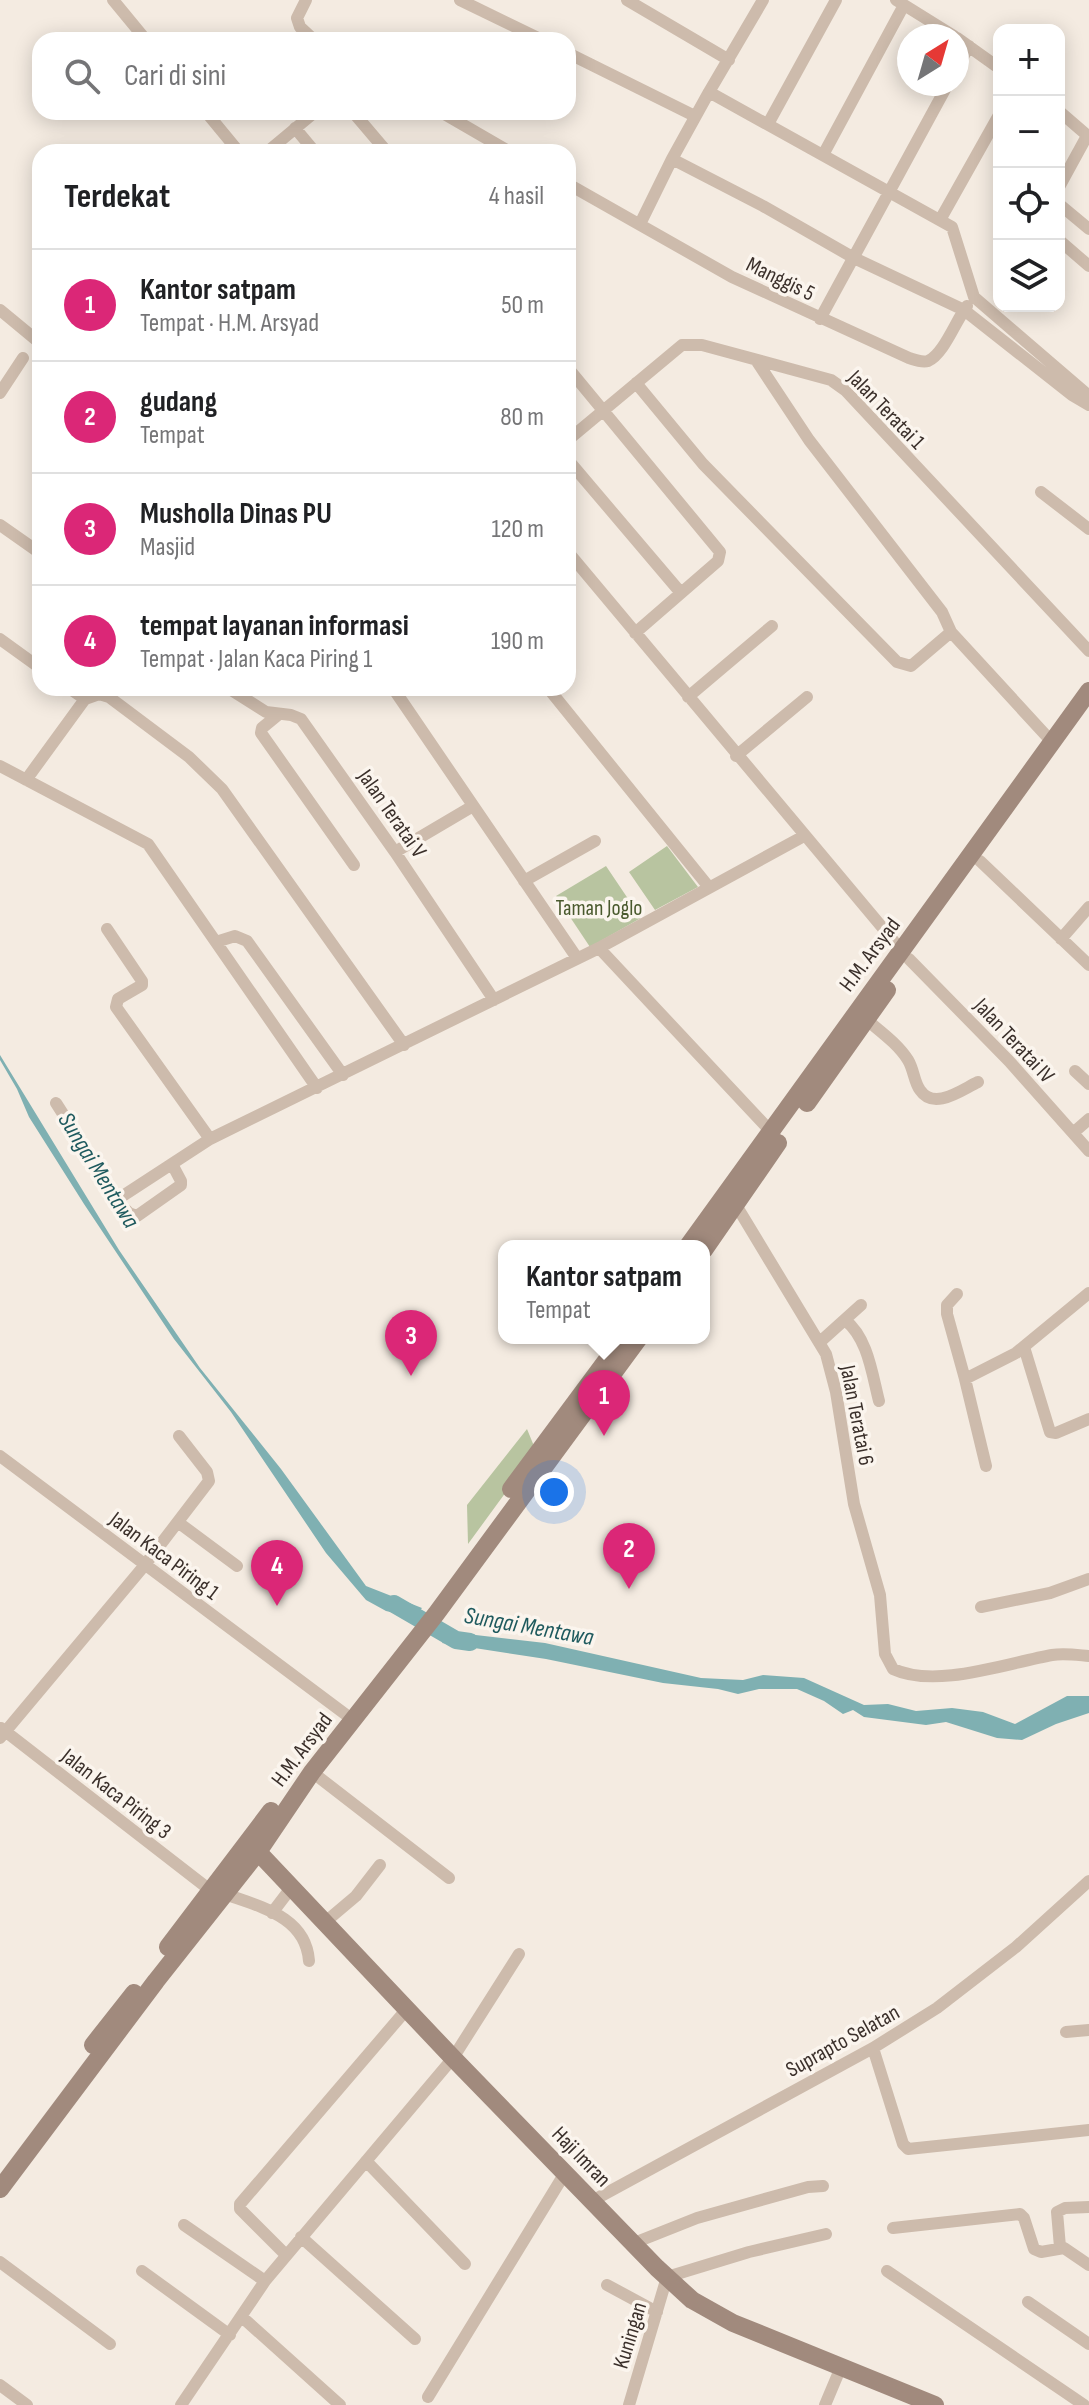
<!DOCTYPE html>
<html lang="id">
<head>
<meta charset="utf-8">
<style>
  :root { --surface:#fff; --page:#f6f6f6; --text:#202124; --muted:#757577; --line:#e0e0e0; --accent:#db2777 }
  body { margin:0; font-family:"Sofia Sans Condensed",sans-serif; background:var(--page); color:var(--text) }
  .controls { position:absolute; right:24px; top:24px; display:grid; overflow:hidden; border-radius:16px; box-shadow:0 4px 20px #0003 }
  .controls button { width:72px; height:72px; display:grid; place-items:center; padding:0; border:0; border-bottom:2px solid var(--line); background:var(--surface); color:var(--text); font:40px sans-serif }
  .compass { position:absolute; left:897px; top:24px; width:72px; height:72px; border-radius:50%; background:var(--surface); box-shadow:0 4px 20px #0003; rotate:37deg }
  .you { position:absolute; left:554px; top:1492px; width:28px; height:28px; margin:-20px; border:6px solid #fff; border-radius:50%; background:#1a73e8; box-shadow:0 0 0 12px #1a73e833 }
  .badge { display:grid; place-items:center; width:52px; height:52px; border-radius:50%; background:var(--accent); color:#fff; font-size:26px; font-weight:700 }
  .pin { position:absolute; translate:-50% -66px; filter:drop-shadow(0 2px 4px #0008) }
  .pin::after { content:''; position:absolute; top:42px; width:28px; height:24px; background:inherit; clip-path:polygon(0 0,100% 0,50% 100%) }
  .popup { position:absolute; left:498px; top:1240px; width:212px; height:104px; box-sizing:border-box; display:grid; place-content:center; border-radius:16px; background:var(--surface); filter:drop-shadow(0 2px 6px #0005); font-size:26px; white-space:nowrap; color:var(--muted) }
  .popup b { font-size:30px; color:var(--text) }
  .popup::after { content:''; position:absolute; left:50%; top:100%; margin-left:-16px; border:16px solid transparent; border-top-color:var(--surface) }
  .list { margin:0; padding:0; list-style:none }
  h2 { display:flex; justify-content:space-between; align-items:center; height:104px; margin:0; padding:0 32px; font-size:34px }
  h2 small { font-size:26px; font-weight:400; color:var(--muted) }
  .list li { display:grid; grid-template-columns:52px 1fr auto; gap:24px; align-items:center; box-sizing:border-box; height:112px; padding:0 32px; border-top:2px solid var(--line) }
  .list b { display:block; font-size:30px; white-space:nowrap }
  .list p { margin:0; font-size:26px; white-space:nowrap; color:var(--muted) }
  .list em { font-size:26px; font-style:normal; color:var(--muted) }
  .icon { flex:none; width:44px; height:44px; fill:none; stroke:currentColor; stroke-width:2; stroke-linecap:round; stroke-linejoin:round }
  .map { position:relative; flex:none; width:1089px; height:2405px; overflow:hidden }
  .search { position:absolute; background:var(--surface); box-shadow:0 4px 20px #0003; left:32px; top:32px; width:544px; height:88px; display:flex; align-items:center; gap:20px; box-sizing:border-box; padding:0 28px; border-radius:24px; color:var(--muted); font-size:30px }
  .panel { position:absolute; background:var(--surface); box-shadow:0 4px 20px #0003; left:32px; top:144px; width:544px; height:552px; border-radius:24px }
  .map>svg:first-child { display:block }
  .green { fill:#b8c4a0 }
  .water { fill:#7fb0b2 }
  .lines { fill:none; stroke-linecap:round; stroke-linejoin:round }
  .river { stroke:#7fb0b2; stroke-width:18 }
  .street { stroke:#cdbbac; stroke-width:12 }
  .secondary { stroke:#a18a7d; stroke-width:18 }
  .labels { text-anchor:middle; stroke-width:7; stroke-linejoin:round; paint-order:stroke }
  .street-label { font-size:22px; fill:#3b302b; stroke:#fbf5ee }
  .park-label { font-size:22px; fill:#4a5a2e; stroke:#fbf5ee }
  .water-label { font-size:24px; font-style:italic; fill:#1f5a5e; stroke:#fbf5ee }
</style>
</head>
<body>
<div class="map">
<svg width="1089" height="2405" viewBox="0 0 1089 2405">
  <rect width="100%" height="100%" fill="#f4ebe1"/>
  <path class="green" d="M667,846L698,887L655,910L629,872Z
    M606,866L641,918L590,947L556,896Z
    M527,1429L536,1451L468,1544L467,1505Z"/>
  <path class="water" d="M0,1055L119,1250L200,1368L281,1469L366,1586L422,1608L411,1621L403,1615L386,1611L366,1600L326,1553L231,1412L174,1339L84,1204L29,1117L17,1089L0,1060Z
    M450,1632L545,1643L701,1678L743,1680L763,1675L804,1678L864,1705L888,1704L916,1711L952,1708L983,1712L1015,1724L1067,1696H1089V1713L1056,1724L1022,1740L997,1738L946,1722L926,1725L864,1717L853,1710L843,1714L824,1701L797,1689H759L738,1694L718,1689L663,1683L546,1659L442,1643Z"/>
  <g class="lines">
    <path class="river" d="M394,1604L456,1640L470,1642"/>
    <path class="street" d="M113,0L146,40
      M306,0L297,18L300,27L314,40
      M460,0L542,40
      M627,0L729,60
      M763,0L709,92L952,227L974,297L1089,396
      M896,0L954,36
      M957,38L999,68
      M568,53L695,116
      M957,68L969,46
      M1059,111L1089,137
      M206,112L239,152
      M353,112L387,152
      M441,112L510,152
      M768,124L836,0
      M295,128L315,152
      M267,152L315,112
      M823,155L904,5
      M672,159L763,206L854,258L964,310L1072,395L1089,405
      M568,184L732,277L909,358C915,360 922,363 928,361C944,354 956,320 967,306
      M1059,187L1087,136
      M1059,204L1089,229
      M940,220L999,115
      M640,224L672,159L709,92
      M1059,240L1089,266
      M0,310L40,343
      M820,319L948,84
      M756,360L809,440L942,612L951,632L1052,742
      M568,368L720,552L718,561L635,633
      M636,383L703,464L897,662L911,666L951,632
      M0,393L23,358
      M568,440L682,345H702L831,380L845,390L1089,651
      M568,460L681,593
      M1041,492L1089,529
      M0,525L40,553
      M568,552L902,951
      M0,639L40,668
      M69,688L85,699L99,694L109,697L189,757L222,789L404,1045
      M228,688L266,712L291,715L301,719L395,852L494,1000
      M393,688L577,958
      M548,688L708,886
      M688,697L772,626
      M279,714L262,728L261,733L354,865
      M736,756L807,697
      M0,766L148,844L317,1088
      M26,780L85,699
      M395,852L473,806
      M980,861L1089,965
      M524,881L595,841
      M107,929L142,981V985L118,999L116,1007L210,1139
      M1061,939L1089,907
      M216,942L235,936L247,941L343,1075
      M599,948L804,836
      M909,959L1009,1061L1089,1151
      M867,1020C881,1032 898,1044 908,1060C914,1070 914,1082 920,1090C934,1111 961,1090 978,1082
      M1075,1071L1089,1084
      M56,1103L122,1206L129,1213L137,1216L181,1185V1181L172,1164
      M1073,1133L1089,1119
      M118,1199L210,1139L599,948L775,1136
      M736,1205L826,1354L836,1392L854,1504L880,1595L885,1654L893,1669C936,1689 1007,1663 1052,1655C1064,1653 1077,1655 1089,1656
      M957,1294L947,1305V1314L965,1379
      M845,1320C868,1338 872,1374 879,1401
      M821,1341L861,1305
      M1024,1347L1050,1432L1056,1433L1089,1419
      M0,1456L345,1714
      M986,1466L965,1379L1016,1353L1089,1293
      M179,1523L237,1566
      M981,1607L1050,1593L1089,1579
      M1,1728L210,1890
      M0,1738L144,1566L209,1481L207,1472L179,1436
      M312,1772L449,1878
      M225,1894C261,1907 306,1917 309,1961
      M272,1913L291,1888
      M324,1923L356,1896L380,1865
      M1066,2032L1089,2030
      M873,2048L903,2144L908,2149L1089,2130
      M366,2161L465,2264
      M592,2201L873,2048L937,2008L1016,1947L1089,1881
      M184,2225L265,2281
      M893,2228L1020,2214L1024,2218L1034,2249L1041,2252L1064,2248L1089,2265
      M301,2237L415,2339
      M634,2243L697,2218L808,2187L823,2186
      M1060,2247L1057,2212L1065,2208L1089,2207
      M286,2255L240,2209V2204L407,2009
      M0,2262L110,2344
      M142,2271L230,2335
      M887,2271L1084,2405
      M607,2285L657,2312
      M1028,2302L1089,2344
      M242,2317L340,2405
      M0,2385L27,2405
      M428,2397L565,2173
      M181,2405L265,2281L453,2058L519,1954
      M629,2405L667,2277L749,2252L826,2234
      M825,2405L841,2367"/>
    <path class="secondary" d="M807,1103L887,990
      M688,1246L1089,691
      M704,1250L778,1143
      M511,1489L623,1338
      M258,1852L453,2058L657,2268L692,2300L733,2323L935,2405
      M168,1947L271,1811
      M93,2045L134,1993
      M0,2189L156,1981L258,1852L312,1772L436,1614L639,1338"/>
  </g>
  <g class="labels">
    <g class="street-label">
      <text transform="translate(781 278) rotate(26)" y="8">Manggis 5</text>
      <text transform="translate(887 409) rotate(46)" y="8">Jalan Teratai 1</text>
      <text transform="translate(393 813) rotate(55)" y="8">Jalan Teratai V</text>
      <text transform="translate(869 954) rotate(-53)" y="8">H.M. Arsyad</text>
      <text transform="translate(1015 1040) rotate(47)" y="8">Jalan Teratai IV</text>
      <text transform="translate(858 1415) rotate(79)" y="8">Jalan Teratai 6</text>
      <text transform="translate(165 1555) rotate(37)" y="8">Jalan Kaca Piring 1</text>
      <text transform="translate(301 1749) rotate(-53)" y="8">H.M. Arsyad</text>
      <text transform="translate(117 1793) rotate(38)" y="8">Jalan Kaca Piring 3</text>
      <text transform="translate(842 2040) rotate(-29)" y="8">Suprapto Selatan</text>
      <text transform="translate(582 2156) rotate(46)" y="8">Haji Imran</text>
      <text transform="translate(629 2335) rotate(-73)" y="8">Kuningan</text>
    </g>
    <g class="park-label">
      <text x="599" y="915">Taman Joglo</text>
    </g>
    <g class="water-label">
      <text transform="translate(99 1170) rotate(58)" y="8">Sungai Mentawa</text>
      <text transform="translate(529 1626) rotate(10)" y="8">Sungai Mentawa</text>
    </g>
  </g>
</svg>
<div class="controls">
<button>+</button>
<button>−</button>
<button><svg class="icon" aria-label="locate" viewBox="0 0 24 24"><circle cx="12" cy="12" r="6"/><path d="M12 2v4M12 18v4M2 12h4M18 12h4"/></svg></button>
<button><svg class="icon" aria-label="layers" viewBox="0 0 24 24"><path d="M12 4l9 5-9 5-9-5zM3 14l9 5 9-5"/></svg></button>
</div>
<svg class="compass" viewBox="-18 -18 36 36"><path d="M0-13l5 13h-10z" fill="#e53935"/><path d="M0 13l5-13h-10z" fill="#757577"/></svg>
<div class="you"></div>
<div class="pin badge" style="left:604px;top:1436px">1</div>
<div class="popup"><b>Kantor satpam</b>Tempat</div>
<div class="pin badge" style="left:629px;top:1589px">2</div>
<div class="pin badge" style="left:411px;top:1376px">3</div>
<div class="pin badge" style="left:277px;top:1606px">4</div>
<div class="search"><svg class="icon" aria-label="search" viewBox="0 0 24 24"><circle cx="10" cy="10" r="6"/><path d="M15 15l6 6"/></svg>Cari di sini</div>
<section class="panel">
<h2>Terdekat<small>4 hasil</small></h2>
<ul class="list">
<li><span class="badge">1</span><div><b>Kantor satpam</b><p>Tempat · H.M. Arsyad</p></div><em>50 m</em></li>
<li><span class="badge">2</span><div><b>gudang</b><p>Tempat</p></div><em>80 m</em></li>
<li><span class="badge">3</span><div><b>Musholla Dinas PU</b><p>Masjid</p></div><em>120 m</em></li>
<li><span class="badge">4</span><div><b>tempat layanan informasi</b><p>Tempat · Jalan Kaca Piring 1</p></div><em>190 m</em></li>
</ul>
</section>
</div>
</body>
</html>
